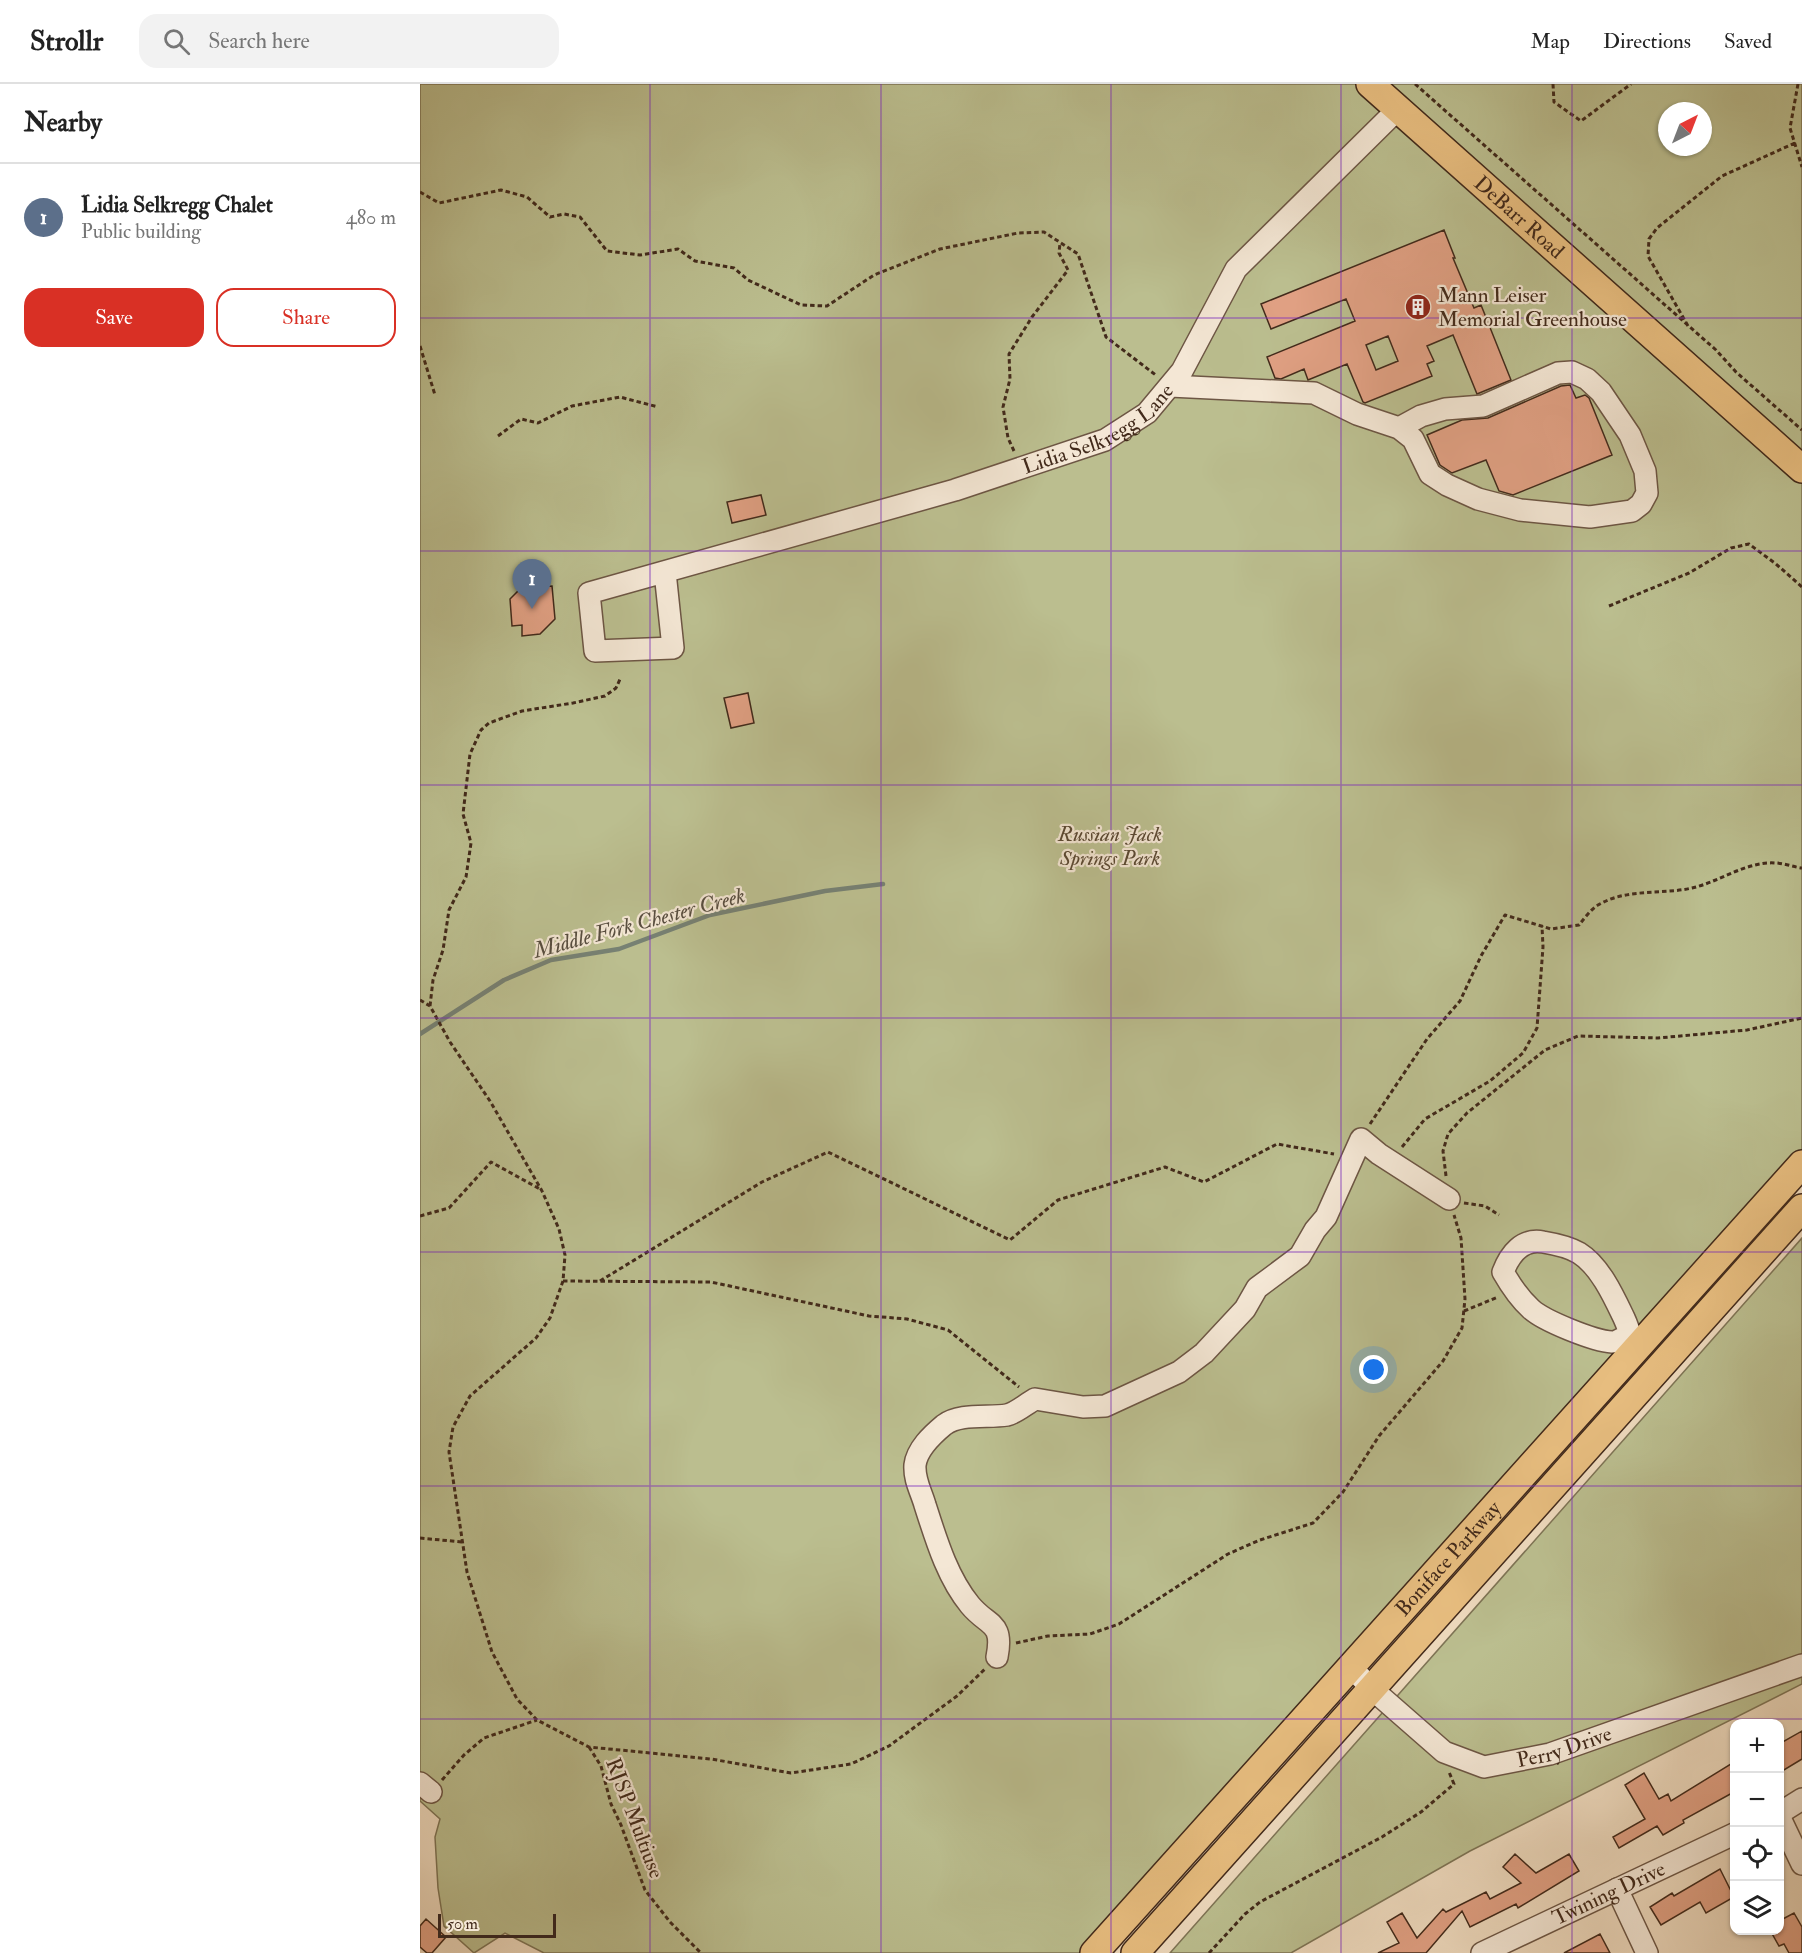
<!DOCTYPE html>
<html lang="en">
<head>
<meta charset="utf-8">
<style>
  :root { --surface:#fff; --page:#f2f2f2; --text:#222; --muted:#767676; --line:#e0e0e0; --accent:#d93025 }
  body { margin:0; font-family:"IM FELL Double Pica",serif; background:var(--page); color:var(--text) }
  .controls { position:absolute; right:18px; bottom:18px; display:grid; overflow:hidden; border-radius:12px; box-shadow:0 2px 4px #0004 }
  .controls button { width:54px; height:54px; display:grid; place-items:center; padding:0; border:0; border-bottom:2px solid var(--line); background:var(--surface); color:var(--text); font:30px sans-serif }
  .compass { position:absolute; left:1238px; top:18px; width:54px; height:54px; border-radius:50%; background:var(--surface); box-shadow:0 2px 4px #0004; rotate:42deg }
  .scale { position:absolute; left:18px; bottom:15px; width:118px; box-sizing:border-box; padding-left:6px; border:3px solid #422a1b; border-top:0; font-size:16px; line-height:21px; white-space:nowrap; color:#422a1b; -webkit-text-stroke:4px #f4e7d5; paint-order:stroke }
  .you { position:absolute; left:954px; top:1286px; width:21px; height:21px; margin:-15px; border:4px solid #fff; border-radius:50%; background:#1a73e8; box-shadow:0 0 0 9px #1a73e833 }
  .badge { display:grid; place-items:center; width:39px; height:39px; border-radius:50%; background:var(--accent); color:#fff; font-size:20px; font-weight:700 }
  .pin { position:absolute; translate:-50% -50px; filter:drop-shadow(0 2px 3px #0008) }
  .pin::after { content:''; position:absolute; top:32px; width:21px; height:18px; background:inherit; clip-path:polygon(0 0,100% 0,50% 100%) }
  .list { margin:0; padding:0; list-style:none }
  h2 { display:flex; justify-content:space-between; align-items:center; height:78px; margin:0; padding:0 24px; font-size:26px }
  h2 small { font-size:20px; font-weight:400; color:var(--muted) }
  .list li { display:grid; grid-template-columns:39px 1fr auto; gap:18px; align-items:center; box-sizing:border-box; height:108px; padding:0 24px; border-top:2px solid var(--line) }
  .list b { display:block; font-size:22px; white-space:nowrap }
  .list p { margin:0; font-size:20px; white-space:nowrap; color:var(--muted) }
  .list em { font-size:20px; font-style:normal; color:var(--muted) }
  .actions { display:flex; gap:12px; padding:18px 24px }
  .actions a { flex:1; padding:14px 0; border:2px solid var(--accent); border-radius:18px; text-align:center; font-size:21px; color:var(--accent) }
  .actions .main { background:var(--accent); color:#fff }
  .icon { flex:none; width:33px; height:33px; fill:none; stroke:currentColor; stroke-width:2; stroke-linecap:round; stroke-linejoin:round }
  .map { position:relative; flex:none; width:1382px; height:1869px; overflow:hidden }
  header { display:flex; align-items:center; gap:36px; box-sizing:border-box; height:84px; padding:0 30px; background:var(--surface); border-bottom:2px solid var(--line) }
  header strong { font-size:28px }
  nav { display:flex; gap:33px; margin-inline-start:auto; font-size:21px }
  .search { width:420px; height:54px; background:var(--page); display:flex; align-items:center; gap:15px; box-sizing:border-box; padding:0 21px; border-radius:18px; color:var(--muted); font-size:22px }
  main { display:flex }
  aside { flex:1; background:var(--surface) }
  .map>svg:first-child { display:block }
  .green { fill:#bbbe8f; stroke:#7e7455; stroke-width:1.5; fill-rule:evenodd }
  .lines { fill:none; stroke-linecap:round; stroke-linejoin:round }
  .stream { stroke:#778173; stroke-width:4.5 }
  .building { fill:#e0a083; stroke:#422a1b; stroke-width:1.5; fill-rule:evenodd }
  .minor-casing { stroke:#6d5644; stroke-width:24 }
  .major-casing { stroke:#422a1b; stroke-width:30 }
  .path { stroke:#422a1b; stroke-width:3; stroke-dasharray:4.5 3; stroke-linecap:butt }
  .minor { stroke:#f4e7d5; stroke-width:21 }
  .major { stroke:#e7bd7f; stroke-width:27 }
  .grid { fill:none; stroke:#7b2cbf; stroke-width:1.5; stroke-opacity:0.55 }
  .labels { text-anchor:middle; stroke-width:4.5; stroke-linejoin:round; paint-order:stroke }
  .street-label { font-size:21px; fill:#422a1b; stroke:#f4e7d5 }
  .poi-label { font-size:21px; fill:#422a1b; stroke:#f4e7d5; text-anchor:start }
  .park-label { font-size:21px; font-style:italic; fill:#5a4832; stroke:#f4e7d5 }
  .water-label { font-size:22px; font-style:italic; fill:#584e40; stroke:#f4e7d5 }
</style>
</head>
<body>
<header>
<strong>Strollr</strong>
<div class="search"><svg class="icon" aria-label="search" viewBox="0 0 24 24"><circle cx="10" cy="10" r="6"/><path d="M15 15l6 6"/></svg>Search here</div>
<nav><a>Map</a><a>Directions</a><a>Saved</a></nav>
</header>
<main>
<aside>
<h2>Nearby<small></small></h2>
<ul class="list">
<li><span class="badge" style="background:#5c6f8a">1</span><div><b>Lidia Selkregg Chalet</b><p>Public building</p></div><em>480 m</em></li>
</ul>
<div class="actions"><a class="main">Save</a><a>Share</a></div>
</aside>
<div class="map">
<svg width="1382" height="1869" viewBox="0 0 1382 1869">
  <rect width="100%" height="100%" fill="#eedabe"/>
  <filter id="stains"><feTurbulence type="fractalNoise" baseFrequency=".00333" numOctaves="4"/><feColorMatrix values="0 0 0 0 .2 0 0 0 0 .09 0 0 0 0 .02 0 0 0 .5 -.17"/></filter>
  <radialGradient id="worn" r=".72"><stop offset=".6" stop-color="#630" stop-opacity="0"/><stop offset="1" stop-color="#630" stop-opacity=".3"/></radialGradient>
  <path class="green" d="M0,0H1382V1067L659,1869H124L85,1849L54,1869L24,1842L18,1804L15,1753L20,1735L0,1717ZM1247,27H1283V63H1247Z
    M1382,1154V1600L1050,1767L871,1869H750Z"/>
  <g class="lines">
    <path class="stream" d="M0,950L84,896L131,876L199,865L290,831L405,807L463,800"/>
  </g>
  <path class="building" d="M1024,146L1035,174H1033L1054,224L1061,221L1091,296L1057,310L1033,251L1007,262L1014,277L1007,280L1012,292L945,319L943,318L927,280L888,296L884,285L861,295L855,294L847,273L935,237L926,215L851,245L841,220ZM968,252L978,277L956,286L946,261Z
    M1150,301L1156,314L1165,311L1169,314L1192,371L1093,411L1079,407L1066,376L1032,389L1020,381L1007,351L1042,336L1068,334L1141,302Z
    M341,411L346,431L312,439L307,418Z
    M132,502L135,535L120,550L102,552V541L92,542L90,515L100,505Z
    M328,609L334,639L311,644L304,614Z
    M1382,1647V1675L1359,1689V1660Z
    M1314,1678V1708L1263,1736L1264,1739L1243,1751L1237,1742L1199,1764L1193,1753L1225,1735L1205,1701L1224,1689L1239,1715L1248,1710L1251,1717Z
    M1095,1770L1116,1789L1149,1770L1159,1787L1098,1824L1096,1820L1050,1843L1042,1827L1006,1869H958L979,1859L967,1838L982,1829L997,1854L1023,1825L1026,1828L1066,1808L1070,1815L1101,1799L1083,1783Z
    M1300,1785L1314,1813L1286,1829L1280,1818L1241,1841L1230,1823L1252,1809L1254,1812Z
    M1374,1829L1382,1843V1869H1369L1364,1860L1359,1862L1350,1846H1359V1837Z
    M6,1835L26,1853L12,1869H7L0,1863V1842Z
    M1180,1850L1190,1869H1144Z"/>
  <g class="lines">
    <g class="minor-casing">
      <g id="minor">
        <path d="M750,302L894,309L937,330L979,344L993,355L1010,390L1027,401L1058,415L1100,426L1170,433L1212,427L1221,420L1227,409L1225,387L1210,351L1181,308L1167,295L1152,288L1138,289L1063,322L1025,325L1001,332L979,344"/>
        <path id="s1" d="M245,488L253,564L175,567L169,509L535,406L685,356L727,329L762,287L816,185L978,25"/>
        <path d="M1209,1251C1204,1253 1197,1258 1192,1258C1174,1257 1124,1237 1111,1225C1099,1214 1091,1202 1083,1188C1090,1170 1102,1154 1123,1158C1135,1160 1149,1163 1159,1169C1180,1182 1194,1213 1204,1234C1211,1249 1207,1249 1220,1261"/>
        <path d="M577,1573C584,1537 568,1543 550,1521C527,1493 516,1455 505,1421C501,1407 494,1396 495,1381C497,1365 512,1351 524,1341C540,1329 567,1334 587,1331C596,1329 606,1320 615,1315L663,1323L685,1322L759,1288L784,1269L825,1225L837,1204L880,1172L895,1146L906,1133L941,1055L959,1070L1029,1115"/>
        <path id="s2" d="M932,1584L952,1605L1024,1668L1064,1683L1130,1670L1382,1581"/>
        <path d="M0,1699L11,1708"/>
        <path d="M1360,1729L1382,1715"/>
        <path d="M1360,1734L1382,1780"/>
        <path d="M1197,1805L1227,1869"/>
        <path id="s3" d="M1062,1869L1314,1750"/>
      </g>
    </g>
    <g class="major-casing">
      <g id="major">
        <path id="s4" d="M950,0L1382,385"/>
        <path id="s5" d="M674,1869L1382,1080"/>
        <path d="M715,1869L1382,1124"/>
      </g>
    </g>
    <path class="path" d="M995,0L1296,266L1316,288L1382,346
      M1133,0L1134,18L1161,37L1211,0
      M1378,0L1370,44L1382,83
      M0,108L19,119L81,106L107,113L130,133L144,130L160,133L187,167L220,171L258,165L275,177L314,184L328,196L381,221L407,222L454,191L520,165L598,149L624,148L658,170L686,253L737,292
      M1268,242L1228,172L1229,155L1237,144L1302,92L1375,59
      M0,262L15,311
      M78,352L101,335L118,339L152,322L200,313L238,323
      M594,367L588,354L583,323L590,295L589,270L612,233L648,186L639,169L640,159
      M1189,522L1269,489L1311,464L1329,460L1356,480L1382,503
      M0,916L10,922L30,958L70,1017L122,1107L139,1145L145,1171L143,1197L130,1234L116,1254L50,1312L33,1343L29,1368L47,1488L72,1568L97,1615L117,1636L169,1663L291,1675L371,1689L431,1680L469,1662L537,1612L566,1584
      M10,922L13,896L23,866L29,826L46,793L51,759L43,730L50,670L61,646L69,639L102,627L153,619L185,612L196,604L201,593
      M950,1040L1007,955L1040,917L1061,872L1085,831L1131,845L1159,841C1164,835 1170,826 1178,821C1207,804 1240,811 1272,804C1299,798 1327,777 1355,779C1364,779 1373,783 1382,784
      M982,1063L1005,1035L1070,997L1103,969L1117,944L1123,863L1122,842
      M1026,1092L1023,1067L1028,1050L1047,1029L1125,966L1158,952L1238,954L1327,946L1382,934
      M1044,1119L1065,1122L1079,1131
      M0,1132L29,1124L71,1078L120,1105
      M143,1197L291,1198L449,1232L487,1235L528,1246L599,1303
      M180,1197L342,1098L408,1068L590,1156L638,1116L745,1083L784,1098L857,1060L914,1070
      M1044,1227L1078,1213
      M0,1454L42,1458
      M596,1559L628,1552L670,1550L699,1540L808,1470L840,1456L893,1439L923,1408L959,1352L1023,1277L1042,1244L1045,1215L1041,1154L1034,1131
      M169,1663L181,1682L191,1720L201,1741L225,1806L250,1838L281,1869
      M22,1696L44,1671L64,1654L117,1636
      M789,1869L825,1830L840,1818L962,1753L1001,1728L1034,1700L1029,1688"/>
    <use href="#minor" class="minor"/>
    <use href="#major" class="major"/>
  </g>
  <path class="grid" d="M230,0V1869M461,0V1869M691,0V1869M921,0V1869M1152,0V1869M0,234H1382M0,467H1382M0,701H1382M0,934H1382M0,1168H1382M0,1402H1382M0,1635H1382"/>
  <defs>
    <g id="building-disc" transform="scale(1.35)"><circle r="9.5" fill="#8f2418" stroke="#f4e7d5"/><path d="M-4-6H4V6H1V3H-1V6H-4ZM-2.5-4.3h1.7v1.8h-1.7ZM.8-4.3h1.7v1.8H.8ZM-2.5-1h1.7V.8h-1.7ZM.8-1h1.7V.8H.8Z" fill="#fff"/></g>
  </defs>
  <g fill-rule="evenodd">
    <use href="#building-disc" x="998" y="223"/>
  </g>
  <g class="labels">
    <g class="street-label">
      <text dy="7" stroke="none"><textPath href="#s4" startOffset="200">DeBarr Road</textPath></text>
      <text dy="7" stroke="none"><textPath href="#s1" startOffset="750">Lidia Selkregg Lane</textPath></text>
      <text dy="7" stroke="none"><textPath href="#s5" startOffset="530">Boniface Parkway</textPath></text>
      <text dy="7" stroke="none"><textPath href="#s2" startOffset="250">Perry Drive</textPath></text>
      <text transform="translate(215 1734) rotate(69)" y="7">RJSP Multiuse</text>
      <text dy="7" stroke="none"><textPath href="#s3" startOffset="140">Twining Drive</textPath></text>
    </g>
    <g class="poi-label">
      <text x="1018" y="218">Mann Leiser<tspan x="1018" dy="24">Memorial Greenhouse</tspan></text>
    </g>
    <g class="park-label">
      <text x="690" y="757">Russian Jack<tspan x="690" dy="24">Springs Park</tspan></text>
    </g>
    <g class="water-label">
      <text transform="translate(219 838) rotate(-15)" y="8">Middle Fork Chester Creek</text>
    </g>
  </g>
  <rect width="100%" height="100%" filter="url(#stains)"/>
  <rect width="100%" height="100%" fill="url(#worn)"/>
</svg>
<div class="controls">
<button>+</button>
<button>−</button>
<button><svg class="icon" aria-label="locate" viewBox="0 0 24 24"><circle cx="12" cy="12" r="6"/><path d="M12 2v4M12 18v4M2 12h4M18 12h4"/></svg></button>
<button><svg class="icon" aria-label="layers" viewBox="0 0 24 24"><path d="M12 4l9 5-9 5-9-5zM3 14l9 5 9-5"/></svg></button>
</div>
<svg class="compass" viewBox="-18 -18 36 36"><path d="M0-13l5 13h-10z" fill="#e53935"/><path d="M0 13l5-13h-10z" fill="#767676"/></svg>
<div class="scale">50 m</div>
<div class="you"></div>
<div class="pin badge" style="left:112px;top:525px;background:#5c6f8a">1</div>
</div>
</main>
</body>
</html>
